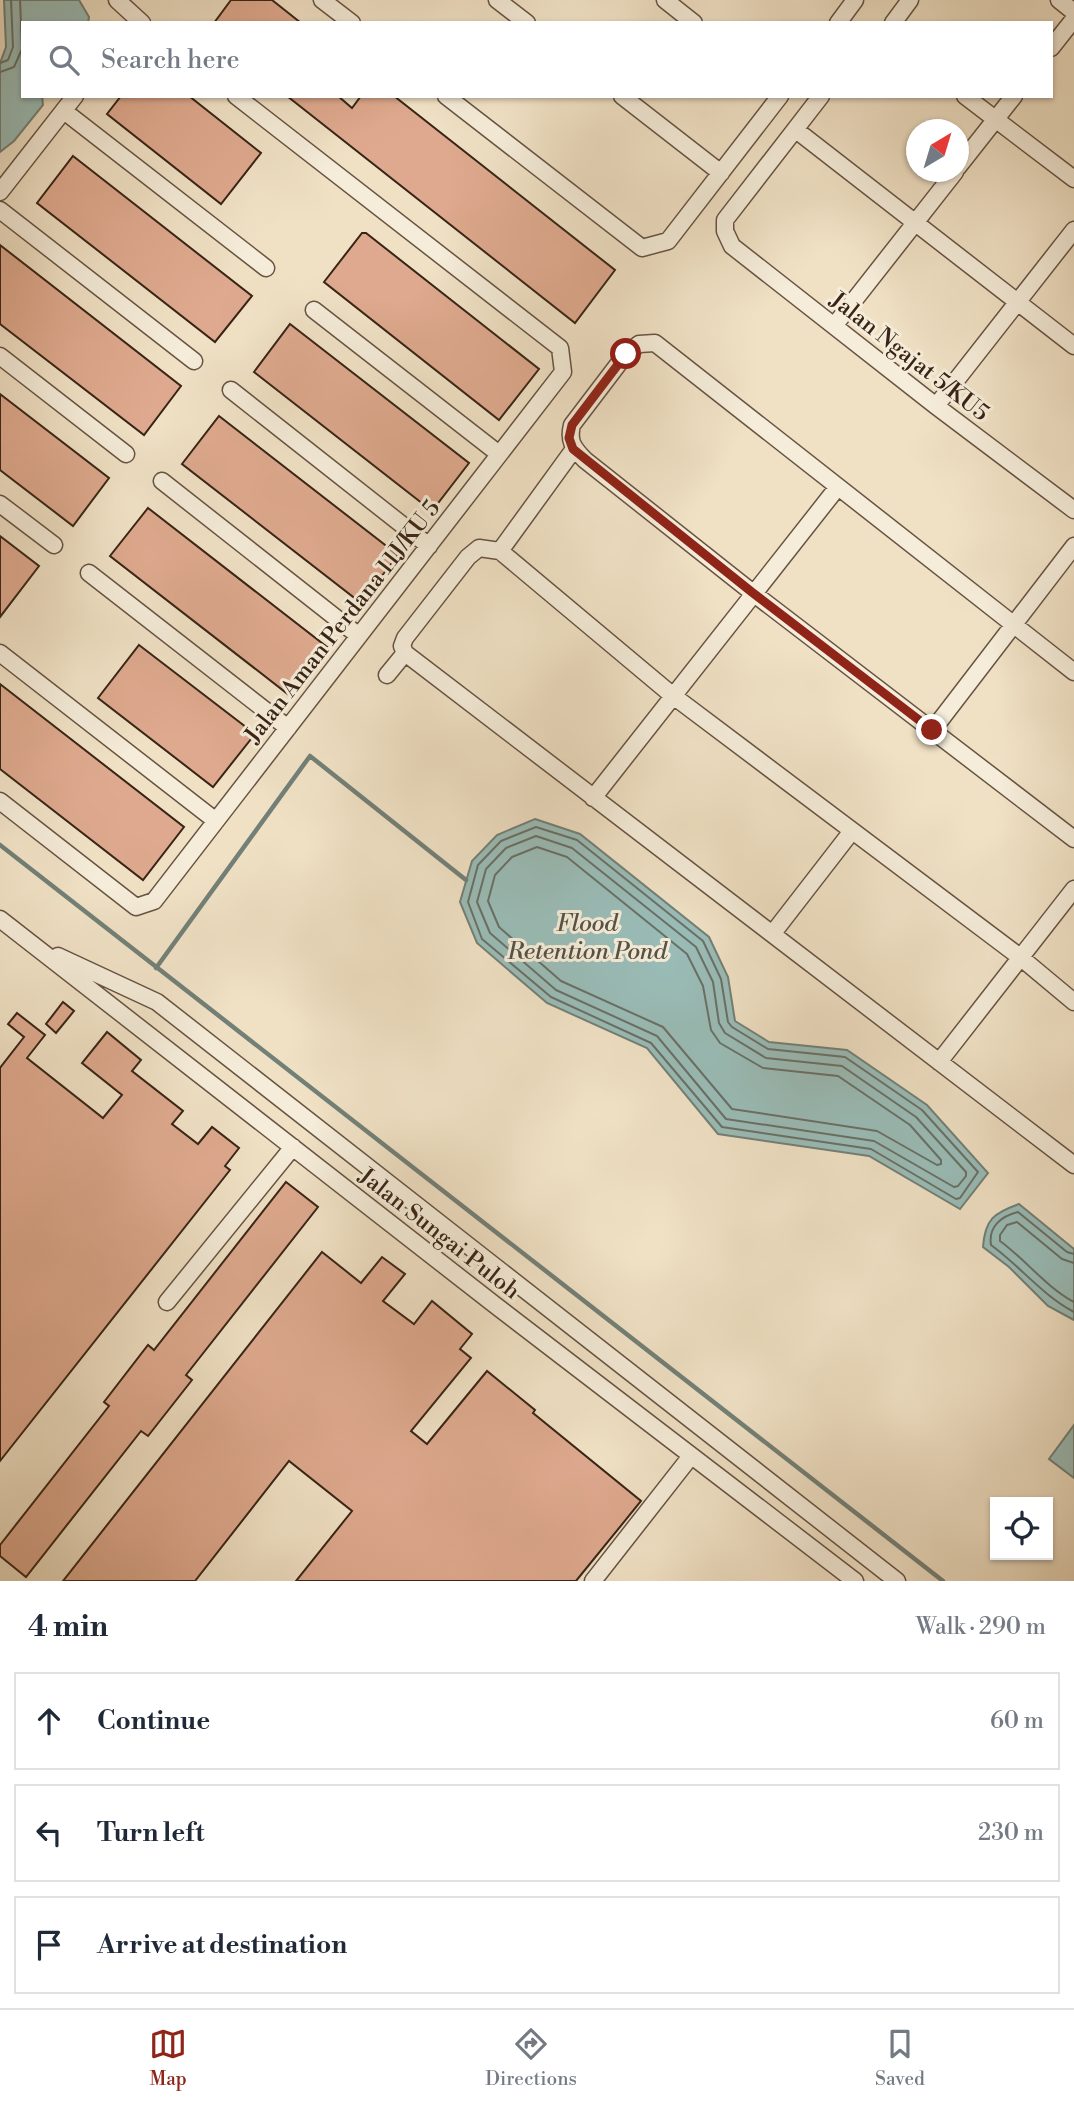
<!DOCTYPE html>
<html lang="en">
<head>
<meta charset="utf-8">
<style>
  :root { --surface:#fff; --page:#f2f2f3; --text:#1f2937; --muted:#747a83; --line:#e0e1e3; --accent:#8f2418 }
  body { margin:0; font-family:"Libre Bodoni",serif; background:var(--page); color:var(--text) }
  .controls { position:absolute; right:21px; bottom:21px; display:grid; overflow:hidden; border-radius:0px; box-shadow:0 2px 5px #0004 }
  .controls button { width:63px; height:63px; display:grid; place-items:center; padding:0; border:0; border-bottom:2px solid var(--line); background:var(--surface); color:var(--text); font:35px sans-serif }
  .compass { position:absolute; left:906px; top:119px; width:63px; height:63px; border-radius:50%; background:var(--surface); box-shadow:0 2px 5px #0004; rotate:38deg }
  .stop { position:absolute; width:21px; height:21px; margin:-16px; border:5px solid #8f2418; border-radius:50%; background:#fff }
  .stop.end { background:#8f2418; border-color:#fff; box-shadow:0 2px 7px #0008 }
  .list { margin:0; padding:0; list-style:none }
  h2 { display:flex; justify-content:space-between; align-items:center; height:91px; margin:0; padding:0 28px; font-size:30px }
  h2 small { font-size:23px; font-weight:400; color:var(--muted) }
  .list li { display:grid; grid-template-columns:46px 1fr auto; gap:21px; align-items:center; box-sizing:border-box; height:98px; margin:0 14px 14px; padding:0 14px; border:2px solid var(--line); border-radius:0px }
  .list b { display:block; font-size:26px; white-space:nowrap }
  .list em { font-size:23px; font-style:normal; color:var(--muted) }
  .icon { flex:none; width:38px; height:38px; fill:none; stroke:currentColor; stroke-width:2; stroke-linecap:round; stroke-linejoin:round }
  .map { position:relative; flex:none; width:1074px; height:1581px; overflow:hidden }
  .search { position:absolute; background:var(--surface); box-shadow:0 2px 5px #0004; left:21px; right:21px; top:21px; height:77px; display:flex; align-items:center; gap:18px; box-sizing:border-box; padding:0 24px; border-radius:0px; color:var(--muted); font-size:26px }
  .sheet { height:427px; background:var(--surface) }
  nav { display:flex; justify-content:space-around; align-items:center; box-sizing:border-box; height:98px; border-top:2px solid var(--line); background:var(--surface); font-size:19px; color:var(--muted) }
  nav a { display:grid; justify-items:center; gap:4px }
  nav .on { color:var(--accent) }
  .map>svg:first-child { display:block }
  .water { fill:#9abdb8; stroke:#738077; stroke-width:2 }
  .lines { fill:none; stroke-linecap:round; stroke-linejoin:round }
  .shore { stroke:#697067; stroke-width:2 }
  .stream { stroke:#738077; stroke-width:4.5 }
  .building { fill:#dea98e; stroke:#382416; stroke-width:2 }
  .minor-casing { stroke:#665342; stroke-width:19 }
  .minor { stroke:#f5ecd9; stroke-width:16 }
  .route { stroke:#8f2418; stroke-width:9 }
  .labels { text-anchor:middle; stroke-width:6; stroke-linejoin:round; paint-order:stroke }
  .street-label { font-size:23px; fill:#382416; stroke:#f5ecd9 }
  .water-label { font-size:24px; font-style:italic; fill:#555247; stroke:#f5ecd9 }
</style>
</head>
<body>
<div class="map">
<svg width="1074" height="1581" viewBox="0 0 1074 1581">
  <rect width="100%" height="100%" fill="#f0e1c5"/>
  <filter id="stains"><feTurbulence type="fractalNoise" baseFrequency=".00286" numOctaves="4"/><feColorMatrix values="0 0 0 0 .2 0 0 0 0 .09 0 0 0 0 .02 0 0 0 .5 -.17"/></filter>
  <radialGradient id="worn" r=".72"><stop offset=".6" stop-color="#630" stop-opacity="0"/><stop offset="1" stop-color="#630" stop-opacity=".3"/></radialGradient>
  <path class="water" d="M4,0H79L89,17L88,23H23V96H42L43,105L14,141L0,152V63L6,47Z
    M535,819L580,834L709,937L728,977L735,1021L769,1042L847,1050L927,1105L988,1173L960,1209L869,1156L718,1134L647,1048L547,1003L477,943L460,902L472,861L497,835Z
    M1019,1204L1074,1249V1320L1048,1306L1009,1267L983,1247C985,1219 994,1213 1019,1204Z
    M1074,1425V1478L1049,1459Z"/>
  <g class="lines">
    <path class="shore" d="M0,63L8,60L13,47L11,0
      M0,72L14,67L22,49L20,0
      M536,827L577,840L703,941L721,979L728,1022L732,1027L768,1049L845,1057L922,1110L978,1172L960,1198L956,1199L871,1149L722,1127L651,1043L551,997L482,939L468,902L478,865L501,841Z
      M536,836L572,848L696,947L713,982L719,1023L725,1033L766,1058L842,1066L916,1117L966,1172V1176L958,1186L954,1187L874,1141L726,1119L657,1036L556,990L490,933L477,902L486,869L506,848Z
      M537,847L567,857L687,954L703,986L711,1030L720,1043L763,1068L838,1076L910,1125L941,1160V1164L937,1165L877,1131L732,1109L663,1027L561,981L499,927L488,901L495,875L512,857Z
      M1074,1254L1067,1252L1018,1212C1002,1216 988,1226 991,1245C1020,1266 1042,1295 1074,1312
      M1074,1263L1062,1259L1017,1222L1007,1225L1000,1235V1241C1026,1260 1046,1287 1074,1302"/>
    <path class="stream" d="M0,845L943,1581
      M156,968L310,756L466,880"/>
  </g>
  <path class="building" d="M231,0H272L301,23H214Z
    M121,96H189L261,153L221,204L107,114Z
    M287,96H338L352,108L361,96H394L615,270L575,323Z
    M73,156L252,296L215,342L37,203Z
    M362,233H366L539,369L499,420L324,282Z
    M0,245L181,386L144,435L0,324Z
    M290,324L469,463L432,511L254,372Z
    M0,394L109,478L73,526L0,470Z
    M219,416L398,555L361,603L182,464Z
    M148,508L327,647L289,695L110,556Z
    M0,536L39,566L0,617Z
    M139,645L255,734L213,787L98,698Z
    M0,684L184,827L143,880L0,769Z
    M63,1002L74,1011L56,1033L46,1024Z
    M17,1013L45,1035L27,1058L103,1118L122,1095L82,1063L107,1032L141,1060L132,1071L183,1111L172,1124L198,1144L212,1127L239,1148L225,1166L230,1170L0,1461V1068L24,1037L8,1024Z
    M286,1182L318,1207L186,1375L192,1380L148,1436L141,1431L26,1577L0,1556V1545L109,1406L104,1402L148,1345L154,1350Z
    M322,1252L361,1283L382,1257L405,1274L383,1301L414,1324L432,1301L472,1334L460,1349L471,1358L411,1431L427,1444L487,1371L535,1410L533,1413L641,1501L576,1581H296L352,1511L289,1461L195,1581H63Z"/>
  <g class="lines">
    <g class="minor-casing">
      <path id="minor" d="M117,0L142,23
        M322,0L352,23
        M497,0L527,23
        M665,0L694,23
        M1059,0L1074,12
        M838,23L855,0
        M893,23L910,0
        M1051,48L1074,19
        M446,96L642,248L668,241L780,96
        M622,96L721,173
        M821,96L725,220V231L732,246L936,406L1074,510
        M965,96L1074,179
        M64,111L266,268
        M796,130L1074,346
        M958,167L1014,96
        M0,192L75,96
        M0,210L194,361
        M314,310L499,454
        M834,326L955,172
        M0,356L126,454
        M231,390L429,546
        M936,406L1074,230
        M162,481L359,636
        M0,504L54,545
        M500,551L574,449
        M89,573L288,728
        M0,653L216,821
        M1074,672L655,343L639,344L626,354L572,425C568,441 573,448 585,460L753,593L1074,839
        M387,675L405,653
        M932,731L1074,546
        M593,798L837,488
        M0,801L136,907L154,901L563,372L560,348L236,96
        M0,919L495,1305L855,1581
        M773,933L852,831
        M58,956L157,1002L897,1581
        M1074,1002L1020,957L672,695L500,551L479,548L468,557L405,638L402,646L405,653L1074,1165
        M939,1062L1074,889
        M167,1302L293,1147
        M593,1581L691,1456"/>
    </g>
    <use href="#minor" class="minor"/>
  </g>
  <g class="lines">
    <path class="route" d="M626,354L572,425L569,438L573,449L753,593L932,730"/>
  </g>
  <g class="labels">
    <g class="street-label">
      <text transform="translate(910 356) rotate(38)" y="8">Jalan Ngajat 5/KU5</text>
      <text transform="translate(342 621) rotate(-52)" y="8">Jalan Aman Perdana 11J/KU 5</text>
      <text transform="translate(440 1233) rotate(38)" y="8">Jalan Sungai Puloh</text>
    </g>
    <g class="water-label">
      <text x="587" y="931">Flood<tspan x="587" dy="28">Retention Pond</tspan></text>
    </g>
  </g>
  <rect width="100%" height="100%" filter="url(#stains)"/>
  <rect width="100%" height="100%" fill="url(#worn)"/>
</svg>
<div class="controls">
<button><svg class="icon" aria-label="locate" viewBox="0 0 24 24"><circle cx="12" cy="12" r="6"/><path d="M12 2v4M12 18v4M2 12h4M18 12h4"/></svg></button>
</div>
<svg class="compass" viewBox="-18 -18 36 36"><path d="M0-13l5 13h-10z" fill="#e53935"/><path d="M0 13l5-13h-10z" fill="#747a83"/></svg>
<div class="stop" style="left:626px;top:354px"></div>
<div class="stop end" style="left:932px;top:730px"></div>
<div class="search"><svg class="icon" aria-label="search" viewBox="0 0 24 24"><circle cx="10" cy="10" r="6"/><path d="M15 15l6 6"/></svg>Search here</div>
</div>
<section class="sheet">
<h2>4 min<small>Walk · 290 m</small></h2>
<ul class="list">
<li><svg class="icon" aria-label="ahead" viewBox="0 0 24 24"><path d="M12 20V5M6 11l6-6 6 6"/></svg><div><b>Continue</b></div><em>60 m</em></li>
<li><svg class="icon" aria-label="left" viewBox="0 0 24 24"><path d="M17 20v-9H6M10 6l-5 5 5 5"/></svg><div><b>Turn left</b></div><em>230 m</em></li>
<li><svg class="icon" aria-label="arrive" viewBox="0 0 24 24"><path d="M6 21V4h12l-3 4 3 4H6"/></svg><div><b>Arrive at destination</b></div></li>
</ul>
</section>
<nav>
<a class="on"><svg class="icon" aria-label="map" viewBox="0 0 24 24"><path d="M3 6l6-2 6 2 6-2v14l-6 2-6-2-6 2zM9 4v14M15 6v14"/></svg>Map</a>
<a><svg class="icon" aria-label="directions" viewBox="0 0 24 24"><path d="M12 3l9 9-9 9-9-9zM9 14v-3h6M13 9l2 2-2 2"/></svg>Directions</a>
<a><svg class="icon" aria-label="saved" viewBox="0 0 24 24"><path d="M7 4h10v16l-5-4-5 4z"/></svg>Saved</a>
</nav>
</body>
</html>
